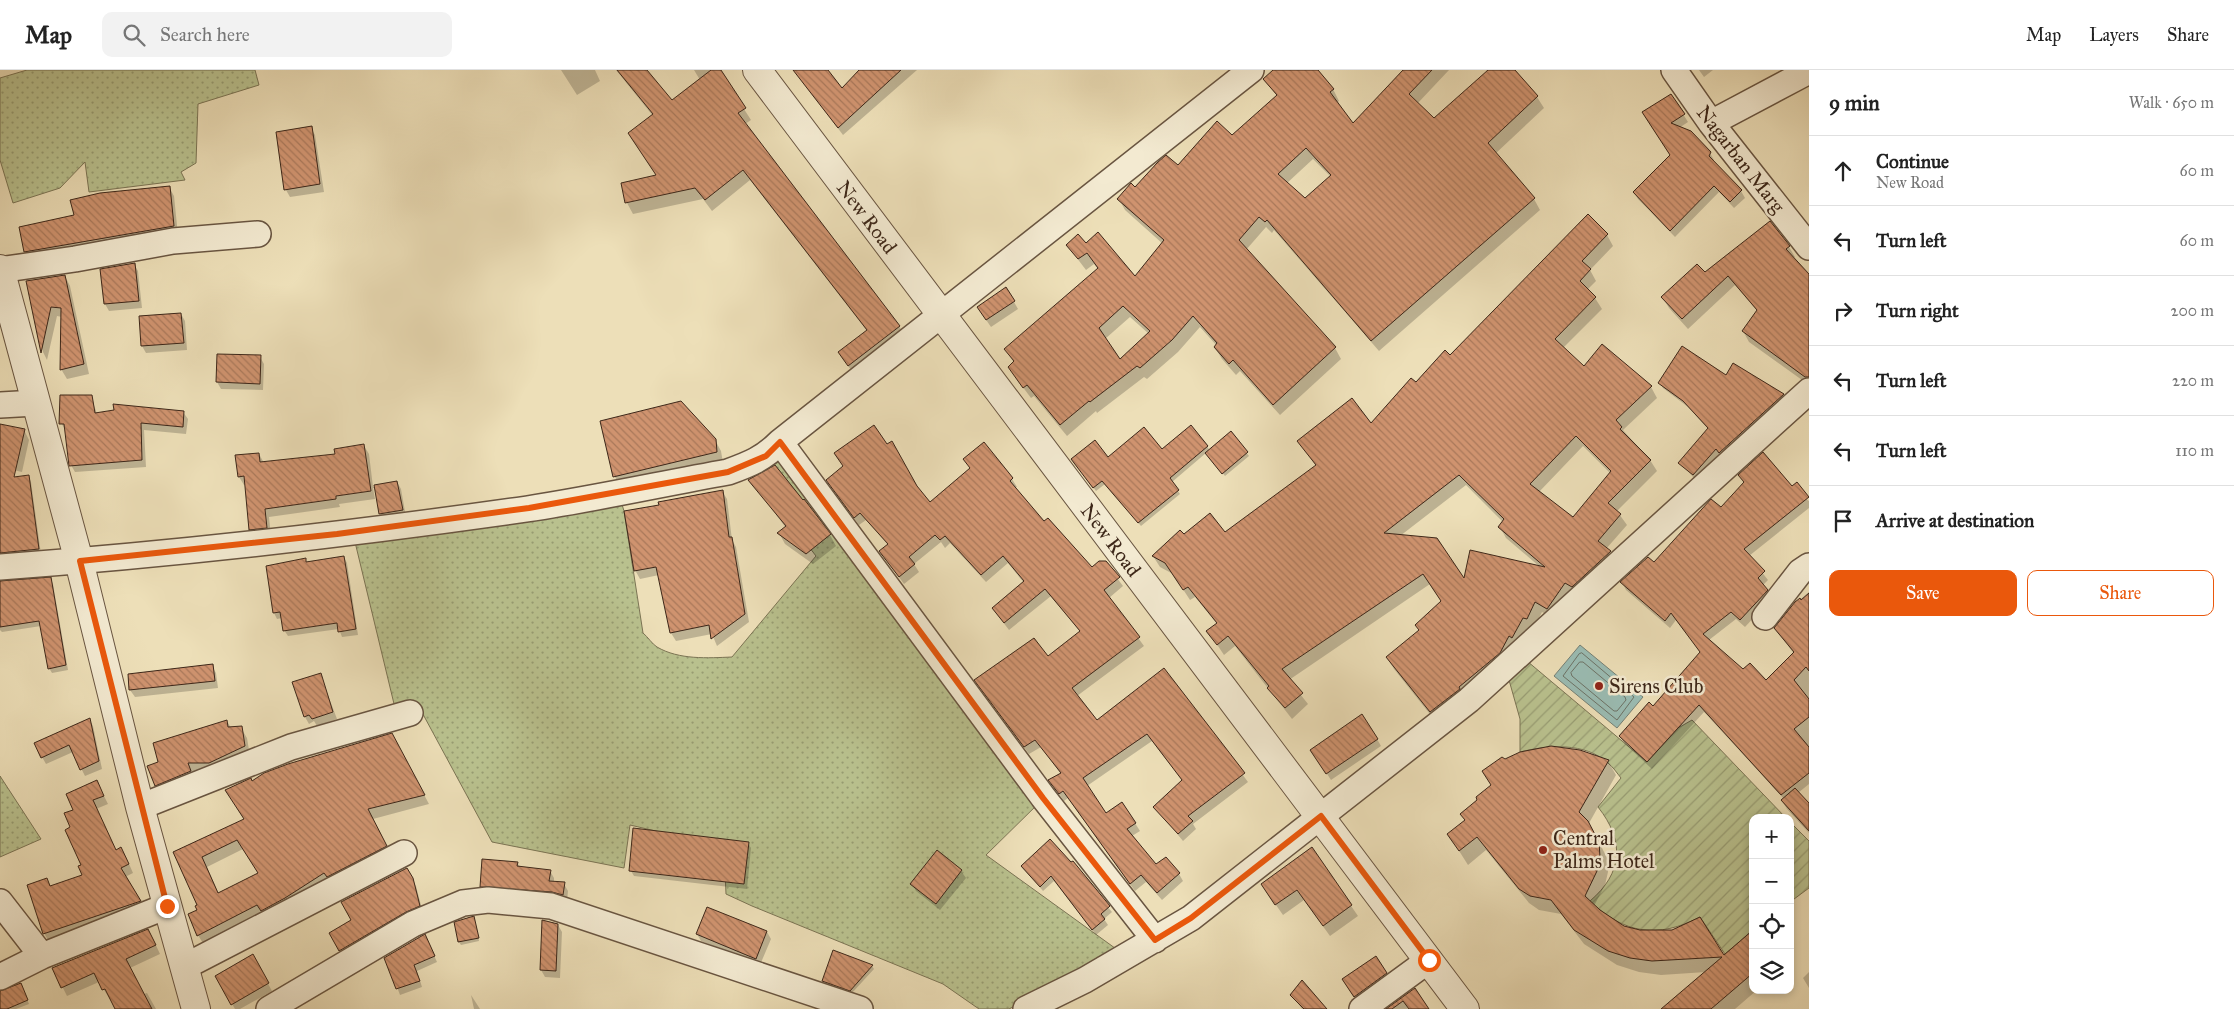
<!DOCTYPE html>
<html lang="en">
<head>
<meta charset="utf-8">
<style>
  :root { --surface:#fff; --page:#f2f2f2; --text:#222; --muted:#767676; --line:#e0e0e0; --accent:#ea580c }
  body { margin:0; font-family:"IM FELL Great Primer",serif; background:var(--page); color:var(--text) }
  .controls { position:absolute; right:15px; bottom:15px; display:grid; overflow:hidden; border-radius:10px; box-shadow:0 2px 8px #0003 }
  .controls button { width:45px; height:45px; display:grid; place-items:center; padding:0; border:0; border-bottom:1px solid var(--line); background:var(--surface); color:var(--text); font:25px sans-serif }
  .stop { position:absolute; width:15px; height:15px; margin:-11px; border:4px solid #ea580c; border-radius:50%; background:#fff }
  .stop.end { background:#ea580c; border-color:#fff; box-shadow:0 1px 5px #0008 }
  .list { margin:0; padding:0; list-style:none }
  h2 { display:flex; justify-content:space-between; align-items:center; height:65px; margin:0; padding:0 20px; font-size:21px }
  h2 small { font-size:16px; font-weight:400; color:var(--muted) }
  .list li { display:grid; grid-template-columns:32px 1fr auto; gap:15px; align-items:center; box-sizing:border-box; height:70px; padding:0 20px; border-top:1px solid var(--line) }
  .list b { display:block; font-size:19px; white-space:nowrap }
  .list p { margin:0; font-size:16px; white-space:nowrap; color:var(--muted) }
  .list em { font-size:16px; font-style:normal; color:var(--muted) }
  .actions { display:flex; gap:10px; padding:15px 20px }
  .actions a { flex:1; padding:11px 0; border:1px solid var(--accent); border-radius:10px; text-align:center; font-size:18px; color:var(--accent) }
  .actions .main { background:var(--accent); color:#fff }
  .icon { flex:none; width:28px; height:28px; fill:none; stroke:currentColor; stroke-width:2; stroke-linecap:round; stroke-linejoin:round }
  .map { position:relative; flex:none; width:1809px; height:939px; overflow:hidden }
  header { display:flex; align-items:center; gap:30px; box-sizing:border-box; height:70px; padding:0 25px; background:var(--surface); border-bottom:1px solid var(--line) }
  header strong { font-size:24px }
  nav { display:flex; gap:28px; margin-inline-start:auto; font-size:18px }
  .search { width:350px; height:45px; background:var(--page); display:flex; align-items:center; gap:12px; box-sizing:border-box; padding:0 18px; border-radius:10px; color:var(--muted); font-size:19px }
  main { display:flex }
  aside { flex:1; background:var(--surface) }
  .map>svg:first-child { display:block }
  .grass { fill:url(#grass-dots); stroke:#7b7454 }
  .garden { fill:url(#garden-furrows); stroke:#7b7454 }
  .water { fill:#9abcb3; stroke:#758075 }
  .shadow { fill:#0003; fill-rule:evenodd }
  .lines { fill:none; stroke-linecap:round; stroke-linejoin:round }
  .shore { stroke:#6c7266; stroke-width:1 }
  .building { fill:url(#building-back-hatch); stroke:#3d2719; fill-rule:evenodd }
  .minor-casing { stroke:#695541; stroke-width:28 }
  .tertiary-casing { stroke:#695541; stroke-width:30 }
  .minor { stroke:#f3ead1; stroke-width:25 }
  .tertiary { stroke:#f3ead1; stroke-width:28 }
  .route { stroke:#ea580c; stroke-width:6 }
  .poi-dot { fill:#8f2418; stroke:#f3ead1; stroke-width:2 }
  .labels { text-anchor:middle; stroke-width:5; stroke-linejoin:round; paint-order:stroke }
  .street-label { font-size:20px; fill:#3d2719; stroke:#f3ead1 }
  .poi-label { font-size:20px; fill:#3d2719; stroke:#f3ead1; text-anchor:start }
</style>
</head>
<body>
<header>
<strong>Map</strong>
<div class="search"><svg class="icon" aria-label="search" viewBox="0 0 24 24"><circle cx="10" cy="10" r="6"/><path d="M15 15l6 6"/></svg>Search here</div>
<nav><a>Map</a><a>Layers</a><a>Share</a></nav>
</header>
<main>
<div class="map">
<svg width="1809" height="939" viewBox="0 0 1809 939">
  <defs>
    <pattern id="grass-dots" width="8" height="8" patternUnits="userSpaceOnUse" patternTransform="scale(1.25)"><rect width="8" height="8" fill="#b9c18e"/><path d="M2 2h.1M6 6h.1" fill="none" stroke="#989d73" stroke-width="1.8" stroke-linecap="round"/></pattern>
    <pattern id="garden-furrows" width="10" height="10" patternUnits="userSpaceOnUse" patternTransform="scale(1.25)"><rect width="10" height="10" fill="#b9c18e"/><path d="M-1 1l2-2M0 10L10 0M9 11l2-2" fill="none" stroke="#989d73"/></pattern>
    <pattern id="building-back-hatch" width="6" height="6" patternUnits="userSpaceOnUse" patternTransform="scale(1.25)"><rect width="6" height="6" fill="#cf936f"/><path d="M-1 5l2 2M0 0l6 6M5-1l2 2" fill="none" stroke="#a9785a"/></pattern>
  </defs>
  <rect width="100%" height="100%" fill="#eddfb8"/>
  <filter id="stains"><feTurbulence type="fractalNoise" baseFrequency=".004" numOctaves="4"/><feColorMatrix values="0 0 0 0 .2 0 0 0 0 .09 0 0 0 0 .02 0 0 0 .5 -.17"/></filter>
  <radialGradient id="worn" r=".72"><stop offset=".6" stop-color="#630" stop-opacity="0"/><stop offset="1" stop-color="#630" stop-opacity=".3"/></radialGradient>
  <path class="grass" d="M27,0H255L259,15L198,34L196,93L181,102L185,110L89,122L85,92L60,118L13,133L0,90V8Z
    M777,388L1040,732L986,785L1119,881L1009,939H979L943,914L752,836L726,824L724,777L630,755L624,798L492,772L418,635L395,638L355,472L620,428L624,441L643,563C648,567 652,574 657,577C679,590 708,588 732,587L816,486L751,402Z
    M0,706L41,769L0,787Z"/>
  <path class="garden" d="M1527,591L1647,692L1678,658L1692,650L1786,748H1753V860L1725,884L1700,847C1658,869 1624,864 1590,831C1623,803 1625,771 1598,737L1621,708C1617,703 1613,697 1608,693C1585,672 1548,675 1520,682V649L1509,610Z
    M1790,752L1809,771V818L1790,832Z"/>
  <path class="water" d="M1580,575L1643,627L1617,658L1554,606Z"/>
  <path class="shadow" d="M561,0H595L600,11L577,25Z
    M616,0H645L671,32L700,10L694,0H719L751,50L745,54L899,256L906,268L856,307L839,283L867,261L750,110L712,141L703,129L633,144L627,133L623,114L657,106L653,46Z
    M794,0H826L842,20L861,0H917L843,65Z
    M1275,0H1317L1333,19L1339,31L1336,33L1353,55L1408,0H1449L1417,34L1434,50L1488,2L1486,0H1513L1537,27L1544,38L1495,84L1534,129L1540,140L1379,281L1274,160L1272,163L1266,157L1246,180L1335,278L1341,289L1280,345L1240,301L1236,305L1222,289L1215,278L1217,276L1200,257L1178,282L1147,309L1144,307L1097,343L1096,341L1067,366L1034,326L1031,328L1016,308L1009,297L1014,293L1005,279L1098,199L1094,194L1086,200L1067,175H1085L1135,208L1163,174L1125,140L1119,129L1232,66L1277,26L1265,9ZM1313,89L1331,107L1305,130L1286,114ZM1130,247L1149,264L1120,291L1105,269Z
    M1699,0H1713L1704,7Z
    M1671,25L1688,52L1679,58L1710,83L1714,90L1713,92L1741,121L1745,128L1734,138L1719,122L1675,167L1638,129L1634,122L1671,86L1648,49Z
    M311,58L315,65L324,122L290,127L286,120L277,63Z
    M169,117L174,126L178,165L30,190L25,181L75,146Z
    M1588,146L1607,165L1613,176L1590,200L1596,211L1587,220L1595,228L1602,239L1563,278L1584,298L1651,317L1657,328L1623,360L1650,390L1657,401L1617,441L1627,455L1606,479L1616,493L1554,550L1542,542L1533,560L1530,558L1519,578L1437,653L1394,599L1387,588L1420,561L1442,532L1430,514L1289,610L1308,634L1292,649L1235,576L1224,585L1208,561L1217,554L1195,527L1190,530L1173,504L1160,497L1153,486L1184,466L1225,463L1316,396L1299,371L1371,355L1416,314L1450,287ZM1583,376L1611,404L1574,449L1539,422ZM1466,415L1503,452L1500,457L1506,468L1540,497L1464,511L1400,466Z
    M1789,177L1795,187L1793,188L1809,205V315L1749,272L1743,261L1758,242L1735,215L1688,259L1669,238L1663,228L1704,203Z
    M134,194L138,201L142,238L109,241L105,234Z
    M65,206L70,216L89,304L67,309L61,299L62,247L57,246L47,290L43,282L27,212Z
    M1014,232L1018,239L991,257L982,244Z
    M181,244L185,251L187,280L146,283L142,276Z
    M260,287L264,294L263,320L221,319L217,312Z
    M1733,295L1783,325L1786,331L1723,388L1719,384L1696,410L1680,393L1709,360L1688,337L1663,318L1660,313L1726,307Z
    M91,326L97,344L183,342L188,349L186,364L144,360L146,397L75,402L71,395L66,361L61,353Z
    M601,352L715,370L721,381L723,393L621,418L615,407Z
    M0,355L24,360L29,370L22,402L0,397Z
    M1231,363L1249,386L1225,406L1206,383L1172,412L1180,424L1141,456L1105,414L1096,421L1074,393L1207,376L1210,381Z
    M983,373L1012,409L1017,417L1015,418L1044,453L1092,499L1105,492L1123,516L1109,528L1144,576L1077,626L1096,652L1164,599L1248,712L1193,754L1196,759L1183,771L1155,737L1183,711L1152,671L1087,716L1106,745L1135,753L1140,761L1132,766L1156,796L1179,804L1183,811L1162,830L1146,812L1135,821L1068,728L1064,731L1055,718L1061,704L1041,677L1029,684L980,618L1047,588L1081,563L1051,526L1009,560L993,539L1024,513L1008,493L986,512L950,473L945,478L941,472L914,494L919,502L904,514L880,481L888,475L866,450L859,455L832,418L916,417L930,433L971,399Z
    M364,376L369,384L373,417L397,412L401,419L406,447L385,451L380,444L376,418H373L375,429L339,434L340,437L269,447L271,466L255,467L250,459L246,415H244L239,407L237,386L259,384L264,393L336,385Z
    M1739,405L1791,417L1809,431V438L1749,486L1768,510L1763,515L1772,528L1745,557L1736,549L1709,570L1743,601L1766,612L1794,584L1775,558L1796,533L1809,522V714L1798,723L1809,735V763L1787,739L1782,731L1784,729L1704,642L1652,699L1625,674L1620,667L1653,638L1701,583L1676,550L1670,558L1626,520L1622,512L1654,493L1721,439L1744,414Z
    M29,407L31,412L41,484L0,489V410Z
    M750,410L830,465L836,476L813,494L785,474L779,463L786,458Z
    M722,421L727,429L732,470L736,477L749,552L717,576L712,564L676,571L671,563L659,505L640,509L635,500L660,436Z
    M344,487L347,493L358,565L342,567L339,559L288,566L284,560L282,548L277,549L274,543L267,497L305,490L307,494Z
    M51,509L53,514L68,600L52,603L49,598L41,556L2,562L0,560V512Z
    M212,596L216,603L218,618L135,627L130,620L129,605Z
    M320,604L337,649L317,656L314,651L309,654L305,647L294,613Z
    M89,649L93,656L102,699L85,706L73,682L46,694L42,687Z
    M227,651L231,658H241L247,668L250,686L161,725L156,715L159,693Z
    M1377,669L1381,676L1331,710L1316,687Z
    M397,674L429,734L373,749L391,786L204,875L198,865L199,835L175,782L245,750L252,712ZM243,779L259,804L219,824L207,797Z
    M1504,691H1608L1616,705L1588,755L1594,762L1607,788L1608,802L1605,815L1594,836L1623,857L1724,887L1753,863V920H1757L1735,939H1663L1706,902L1661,905L1639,902L1617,895L1584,874L1561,844L1539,840L1529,833L1486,780L1468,795L1449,765L1466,751L1461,744L1492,716Z
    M101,720L108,734L96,739L116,781L126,787L133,803L125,807L145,839L49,872L44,863L47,809L51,817L84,806L83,795L72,758L74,740Z
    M1050,771L1112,842L1104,849L1108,855L1096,865L1054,811L1043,821L1023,797Z
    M748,773L751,778L747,819L634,806L631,801Z
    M1312,779L1358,846L1330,866L1304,830L1283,845L1269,825Z
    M937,782L961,801L966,808L940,840L916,821L912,814Z
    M517,793L520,797L550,801L554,808V812L564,814L568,821L567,831L485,823L481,816Z
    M406,800L416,816L423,843L344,887L330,864L353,850Z
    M474,848L479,871L461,875L459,872Z
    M543,851L558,855L562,862L560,908L545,907L541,900Z
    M767,862L771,869L760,895L701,871L697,864Z
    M153,869L160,884L130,898L144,924L147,923L156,939H116L99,912L67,926L53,898Z
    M428,872L437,892L417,901L422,917L400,925L386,888Z
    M253,886L272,921L240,939H235L216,906Z
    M872,896L874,899L852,923L825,914L823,911Z
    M1809,902V918L1803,908Z
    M1386,904L1390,911L1359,933L1348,916Z
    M22,917L29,934L16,939H0V922Z
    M1414,920L1428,939H1388Z
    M471,925L480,939H474Z
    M1292,925L1326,939H1302Z"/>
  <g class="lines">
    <path class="shore" d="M1582,583L1634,627L1617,650L1563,606L1579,584Z
      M1580,592H1583L1625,627L1626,630L1617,641H1614L1572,606L1571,603Z"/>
  </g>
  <path class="building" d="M617,0H647L672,30L711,0H721L746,38L738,43L900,256L848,296L838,282L867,260L743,100L705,130L695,118L625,133L621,113L656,105L628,63L653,44Z
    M793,0H828L842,18L859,0H901L838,58Z
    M1273,0H1318L1334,19L1330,22L1353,53L1403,0H1432L1409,24L1434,48L1488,0H1515L1538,26L1488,73L1535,128L1371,271L1267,150L1265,152L1259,147L1239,170L1336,277L1273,335L1233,290L1229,294L1214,277L1217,273L1193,246L1172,270L1140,298L1137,296L1090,332L1089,331L1060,355L1027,315L1023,318L1008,297L1014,291L1004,279L1098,198L1087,183L1078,189L1066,175L1078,164L1086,173L1098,162L1135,206L1164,170L1117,129L1131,113L1135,117L1157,93L1166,85L1178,95L1217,51L1232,65L1277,25L1263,9ZM1306,78L1331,105L1305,128L1278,104ZM1123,236L1150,261L1120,289L1099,258Z
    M1671,24L1685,44L1671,53L1691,61L1711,82L1709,86L1742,120L1730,132L1714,116L1670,161L1633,122L1670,85L1642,42Z
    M312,56L320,114L284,120L276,62Z
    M170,116L174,156L24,182L19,157L74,145L70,130L100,123Z
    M1588,144L1608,164L1582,191L1591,199L1580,211L1596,227L1555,269L1584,296L1602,274L1652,316L1616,350L1622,357L1620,359L1651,390L1608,433L1621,444L1598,471L1611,481L1572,517L1565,513L1547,539L1535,532L1527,549L1523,548L1512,568L1509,566L1500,583L1459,617L1460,619L1430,642L1386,587L1419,560L1415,555L1441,531L1423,504L1282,599L1303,623L1285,638L1267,618L1269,616L1228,566L1217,575L1206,561L1217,553L1188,517L1183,520L1165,493L1152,486L1180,460L1184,464L1210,443L1225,462L1316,395L1297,371L1352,328L1371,353L1411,308L1416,312L1445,280L1450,285ZM1576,366L1611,401L1573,447L1530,414ZM1459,405L1504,449L1498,457L1545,497L1470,480L1464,508L1437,468L1384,463Z
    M1770,151L1790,176L1786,179L1809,204V307H1805L1742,261L1757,240L1728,206L1682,249L1661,227L1697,194L1705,202Z
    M135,193L139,231L104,234L100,199Z
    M65,205L84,294L60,300L61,238L51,237L41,283L26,211Z
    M1006,217L1015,231L986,250L977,237Z
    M181,243L184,273L141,276L139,246Z
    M1682,276L1726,305L1733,293L1784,324L1719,383L1716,379L1693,405L1678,393L1708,358L1683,331L1658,313Z
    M217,284L261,285L260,314L216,312Z
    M60,325H92L95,343L114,340L113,334L184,341L183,357L141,353L142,390L69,396L64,354H59Z
    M681,331L716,369L717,382L613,407L600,351Z
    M0,354L25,359L14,407L29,405L39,479L0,483Z
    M874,355L887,374L892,371L917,416L930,432L970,398L963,389L984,372L1013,408L1010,411L1044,451L1048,448L1092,497L1099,491H1106L1120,507L1104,520L1140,567L1072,618L1097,650L1164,598L1245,703L1188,746L1193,751L1178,764L1153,737L1182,710L1147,664L1083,708L1106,743L1122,732L1136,753L1127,759L1156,794L1166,787L1180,803L1157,823L1141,805L1130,814L1063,721L1059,724L1048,710L1061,703L1035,670L1024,677L974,610L1034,568L1048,586L1080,561L1045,519L1004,553L992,538L1024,511L1003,486L981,505L945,466L940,470L935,465L909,487L915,494L899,507L879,481L888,474L860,443L854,448L826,410L843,396L834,383Z
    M1191,355L1208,376L1170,408L1179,420L1138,453L1102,411L1093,418L1071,389L1095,370L1108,387L1144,357L1162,379Z
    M1231,361L1248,382L1222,404L1205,383Z
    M364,374L371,421L336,426V429L265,439L267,458L249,460L244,406L238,407L235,385L259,383L260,392L335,384L334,379Z
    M1763,382L1792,416L1797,412L1809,427L1744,479L1765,501L1758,508L1768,520L1740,550L1731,542L1703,564L1743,599L1750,593L1766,610L1794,582L1774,558L1795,532L1800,528L1801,530L1809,523V601L1806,597L1794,610L1809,629V647L1794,659L1809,677V703L1781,725L1699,635L1647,692L1619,666L1649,632L1653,636L1700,582L1671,543L1665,551L1620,512L1648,487L1654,492L1711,429L1721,437L1744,412L1738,405Z
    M775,395L803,430L804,429L831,464L806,484L777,463L786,456L748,410Z
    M397,411L403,440L379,444L374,415Z
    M723,420L729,467H732L745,544L711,569L709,555L670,563L656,497L634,501L624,441L659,435L658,432Z
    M344,486L356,559L338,562L337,553L283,561L280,542L273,543L266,496L306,488V492Z
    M51,507L66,595L48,599L39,551L0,557V511Z
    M213,594L215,611L129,620L128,604Z
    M321,603L333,642L312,649L309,645L304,647L292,612Z
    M1362,644L1378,669L1326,704L1310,680Z
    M90,648L99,691L80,700L69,675L41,688L34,673Z
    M227,650L228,657L242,656L245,676L209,693H188L191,701L155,716L147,696L158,692L153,673Z
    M392,663L425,725L368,739L387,776L327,807L324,803L285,828L261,841L257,835L197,866L188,844L197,840L195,836L197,835L173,782L244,749L225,720L251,708L252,711L264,703L288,694ZM237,770L258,803L218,823L202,787Z
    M1551,676L1580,680L1609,690L1579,742L1588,751L1599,772L1600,787L1597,801L1585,826L1600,840L1624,856L1640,860H1672L1700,847L1724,885L1753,860V903L1711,939H1661L1722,887L1652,891L1630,888L1608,881L1574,860L1551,830L1530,826L1519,819L1477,767L1459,781L1447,764L1465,750L1460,744L1477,730L1476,727L1491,715L1482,701L1502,687L1505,689L1520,682Z
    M97,710L104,726L93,730L116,780L121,777L129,794L121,798L141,831L43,864L27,815L47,808L50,816L82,805L78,796L81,795L65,760L70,757L64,743L73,740L66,724Z
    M1795,718L1809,733V761L1781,730Z
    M633,758L749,772L744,814L629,801Z
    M1050,769L1071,792L1073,791L1110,836L1101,844L1105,849L1092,860L1051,806L1040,817L1021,796Z
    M1312,777L1352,835L1323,856L1297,820L1275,835L1261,814Z
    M937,780L962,800L936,834L910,814Z
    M482,789L518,792L517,796L551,800L549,811L565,812L563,825L552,822L480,817Z
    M407,798L413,808L420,836L406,842L339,881L329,863L351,850L341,832Z
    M707,837L767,861L756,889L696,864Z
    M474,846L479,868L458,872L454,852Z
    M542,850L558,854L556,901L540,900Z
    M148,859L156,875L126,889L152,939H115L105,919L102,920L94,903L61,918L52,898Z
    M425,864L435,886L414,895L420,911L396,919L384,888Z
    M833,880L873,895L850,921L822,911Z
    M253,884L269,913L231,935L215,906Z
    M1376,886L1387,903L1354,927L1342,909Z
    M1302,910L1327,939H1304L1290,925Z
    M21,913L28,930L7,939H0V921Z
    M1415,918L1429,939H1409L1403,931L1392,939H1386Z"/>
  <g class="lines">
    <g class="minor-casing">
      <path id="minor" d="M1674,0L1711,53L1809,177
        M1711,53L1809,1
        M0,200L75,189L173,171L258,164
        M0,335L36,333
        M780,372L1043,727L1155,870
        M0,497C176,484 352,464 527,439C594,429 661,414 728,402C750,394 763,389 780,372L1251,0
        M1765,547L1800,502L1809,496
        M140,737L291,677L410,643
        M0,832L42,886
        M184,897L404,783
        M0,907L42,886L167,836
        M269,939L413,854L463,833L488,830L551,836L860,939
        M1026,939L1085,910L1191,848L1469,630L1809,321
        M1362,939L1429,890"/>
    </g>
    <g class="tertiary-casing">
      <path id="tertiary" d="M757,0L1465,939
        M0,199L79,491L140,737L196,939"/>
    </g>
    <use href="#minor" class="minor"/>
    <use href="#tertiary" class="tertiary"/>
  </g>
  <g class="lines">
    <path class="route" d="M167,836L80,491L337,464L529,438L728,402L766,386L780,372L1043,728L1155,870L1191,848L1321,746L1429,890"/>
  </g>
  <g class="poi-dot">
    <circle cx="1599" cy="616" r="5"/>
    <circle cx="1543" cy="780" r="5"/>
  </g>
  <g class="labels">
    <g class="street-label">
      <text transform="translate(1741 89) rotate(52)" y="7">Nagarban Marg</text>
      <text transform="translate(867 147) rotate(53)" y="7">New Road</text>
      <text transform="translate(1111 470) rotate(53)" y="7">New Road</text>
    </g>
    <g class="poi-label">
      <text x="1609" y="623">Sirens Club</text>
      <text x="1553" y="775">Central<tspan x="1553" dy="23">Palms Hotel</tspan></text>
    </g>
  </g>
  <rect width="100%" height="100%" filter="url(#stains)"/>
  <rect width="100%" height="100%" fill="url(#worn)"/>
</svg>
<div class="controls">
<button>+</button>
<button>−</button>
<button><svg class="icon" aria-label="locate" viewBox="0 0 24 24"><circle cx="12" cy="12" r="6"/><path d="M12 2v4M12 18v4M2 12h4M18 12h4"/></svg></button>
<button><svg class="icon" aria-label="layers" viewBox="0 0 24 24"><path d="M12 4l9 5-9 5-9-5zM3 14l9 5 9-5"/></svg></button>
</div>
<div class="stop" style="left:1429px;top:890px"></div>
<div class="stop end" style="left:167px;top:836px"></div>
</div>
<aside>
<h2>9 min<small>Walk · 650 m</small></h2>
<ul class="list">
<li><svg class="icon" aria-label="ahead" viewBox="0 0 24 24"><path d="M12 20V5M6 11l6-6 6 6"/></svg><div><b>Continue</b><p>New Road</p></div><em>60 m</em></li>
<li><svg class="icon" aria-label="left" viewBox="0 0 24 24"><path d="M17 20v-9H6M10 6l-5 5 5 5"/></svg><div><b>Turn left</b></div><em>60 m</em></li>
<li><svg class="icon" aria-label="right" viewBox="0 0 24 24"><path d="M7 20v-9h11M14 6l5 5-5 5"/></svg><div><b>Turn right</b></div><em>200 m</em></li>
<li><svg class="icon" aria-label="left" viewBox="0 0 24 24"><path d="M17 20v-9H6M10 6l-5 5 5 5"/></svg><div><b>Turn left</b></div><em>220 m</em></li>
<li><svg class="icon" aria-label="left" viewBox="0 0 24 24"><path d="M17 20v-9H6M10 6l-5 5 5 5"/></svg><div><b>Turn left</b></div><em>110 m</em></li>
<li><svg class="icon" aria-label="arrive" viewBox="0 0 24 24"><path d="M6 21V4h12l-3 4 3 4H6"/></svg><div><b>Arrive at destination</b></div></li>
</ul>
<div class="actions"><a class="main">Save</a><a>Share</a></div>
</aside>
</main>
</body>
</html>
